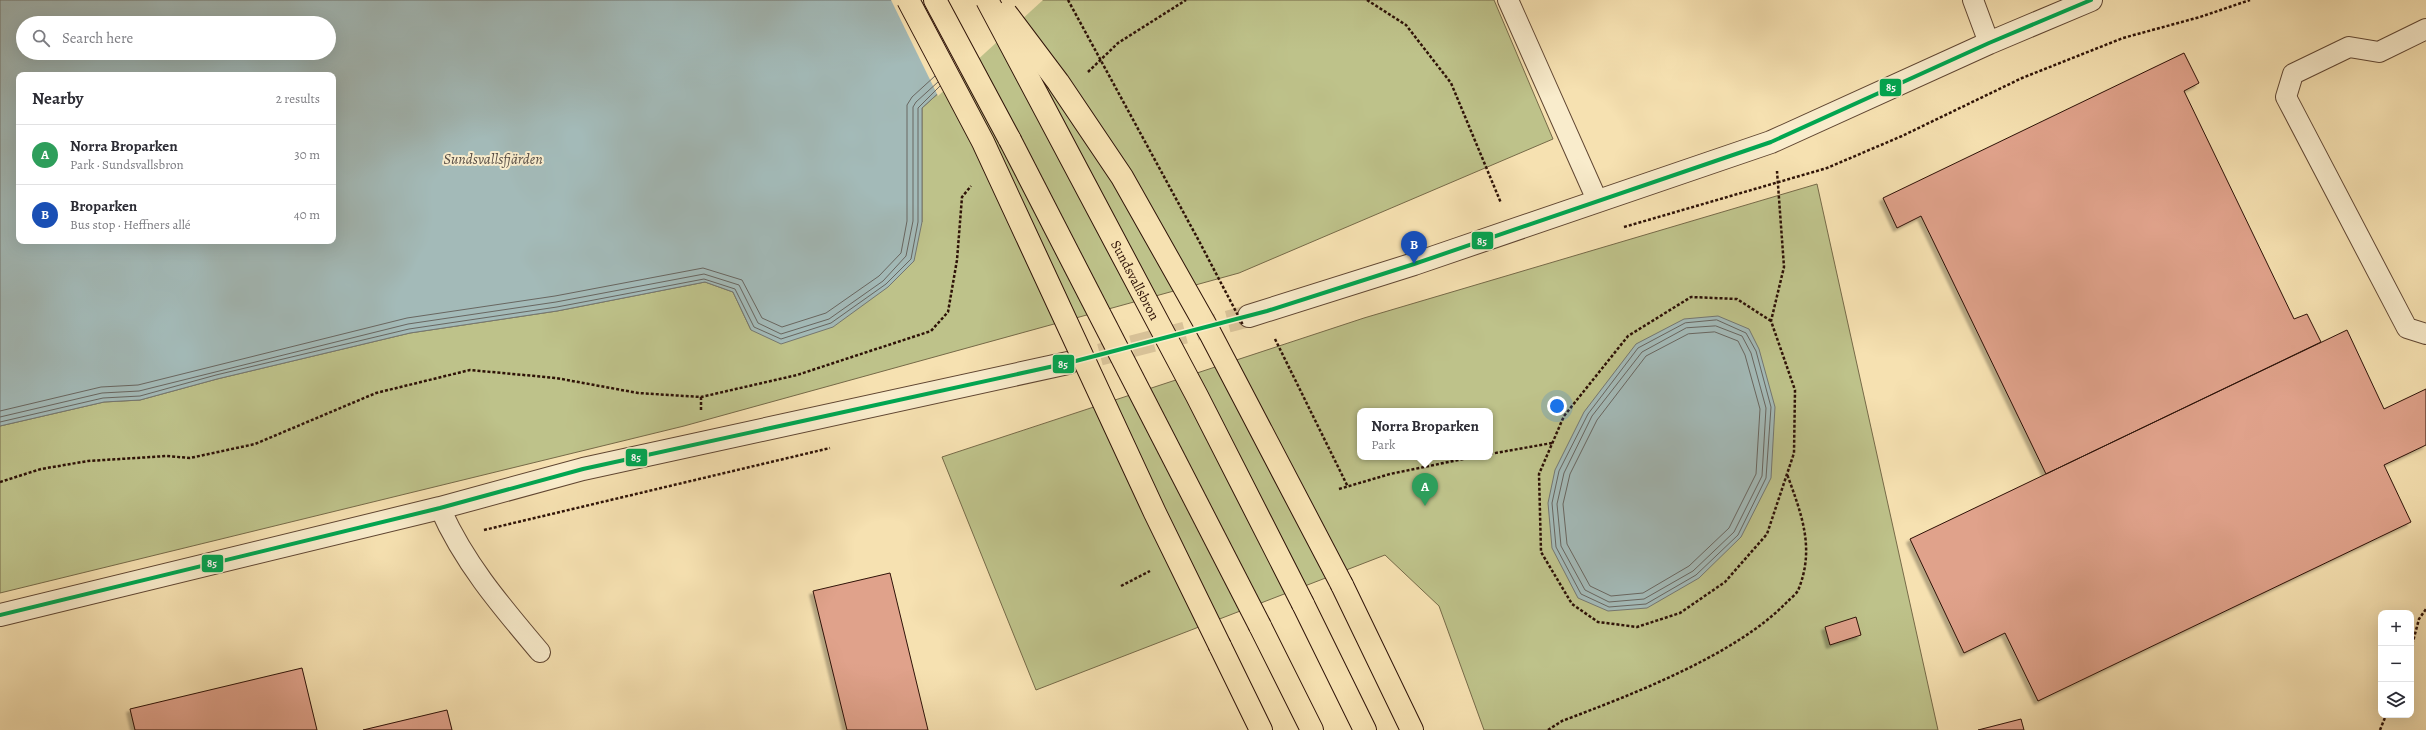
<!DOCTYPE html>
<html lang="en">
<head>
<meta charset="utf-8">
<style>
  :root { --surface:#fff; --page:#f2f2f3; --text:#2b2b33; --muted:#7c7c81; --line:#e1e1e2; --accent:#8f2418 }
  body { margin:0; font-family:Alegreya,serif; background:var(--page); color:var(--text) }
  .controls { position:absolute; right:12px; bottom:12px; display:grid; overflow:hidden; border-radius:8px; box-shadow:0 4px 16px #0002 }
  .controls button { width:36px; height:36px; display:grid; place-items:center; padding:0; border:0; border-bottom:1px solid var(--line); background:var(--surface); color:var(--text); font:20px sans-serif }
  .you { position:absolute; left:1557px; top:406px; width:14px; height:14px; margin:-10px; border:3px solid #fff; border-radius:50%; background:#1a73e8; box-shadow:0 0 0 6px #1a73e833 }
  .badge { display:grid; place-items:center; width:26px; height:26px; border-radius:50%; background:var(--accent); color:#fff; font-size:13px; font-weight:700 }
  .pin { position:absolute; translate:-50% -33px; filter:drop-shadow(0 1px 2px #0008) }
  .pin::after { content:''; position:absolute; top:21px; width:14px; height:12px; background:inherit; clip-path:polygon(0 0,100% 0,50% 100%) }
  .popup { position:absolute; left:1357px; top:408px; width:136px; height:52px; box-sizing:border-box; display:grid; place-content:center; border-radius:8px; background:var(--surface); filter:drop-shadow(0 1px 3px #0005); font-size:13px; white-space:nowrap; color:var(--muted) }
  .popup b { font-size:15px; color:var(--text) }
  .popup::after { content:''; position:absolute; left:50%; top:100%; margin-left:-8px; border:8px solid transparent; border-top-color:var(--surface) }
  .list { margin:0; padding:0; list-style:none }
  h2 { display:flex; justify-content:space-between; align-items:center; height:52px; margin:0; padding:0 16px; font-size:17px }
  h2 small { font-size:13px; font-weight:400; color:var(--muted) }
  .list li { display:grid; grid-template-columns:26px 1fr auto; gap:12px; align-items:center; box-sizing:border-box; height:60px; padding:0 16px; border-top:1px solid var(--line) }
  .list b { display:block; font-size:15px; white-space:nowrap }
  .list p { margin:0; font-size:13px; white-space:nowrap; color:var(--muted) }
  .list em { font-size:13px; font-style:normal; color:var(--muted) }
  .icon { flex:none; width:22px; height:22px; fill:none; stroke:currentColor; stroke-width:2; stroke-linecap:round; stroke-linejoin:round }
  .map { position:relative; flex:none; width:2426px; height:730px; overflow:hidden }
  .search { position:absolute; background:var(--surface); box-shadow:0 4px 16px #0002; left:16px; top:16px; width:320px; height:44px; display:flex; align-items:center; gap:10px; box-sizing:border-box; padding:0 14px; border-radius:22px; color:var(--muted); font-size:15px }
  .panel { position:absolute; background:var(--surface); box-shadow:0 4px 16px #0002; left:16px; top:72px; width:320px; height:172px; border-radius:8px }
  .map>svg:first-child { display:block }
  .green { fill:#bec28a; stroke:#766a48; fill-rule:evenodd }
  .water { fill:#a3bab8; stroke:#747771; fill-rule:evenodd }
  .pier { fill:#f6e1b1 }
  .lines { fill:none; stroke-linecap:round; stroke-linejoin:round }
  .shore { stroke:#686660; stroke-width:1 }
  .building { fill:#e0a28b; stroke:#2e1207; filter:url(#shadow) }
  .tertiary-tunnel { stroke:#d8c298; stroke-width:22; stroke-dasharray:22 11; stroke-linecap:butt }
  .service-casing { stroke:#604632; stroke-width:22 }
  .tertiary-casing { stroke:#604632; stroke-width:24 }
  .motorway-casing { stroke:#2e1207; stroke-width:24 }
  .path { stroke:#2e1207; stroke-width:2.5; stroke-dasharray:3 2; stroke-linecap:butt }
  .service { stroke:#f9eccc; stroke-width:20 }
  .tertiary { stroke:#f9eccc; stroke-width:22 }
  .motorway { stroke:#f6e1b1; stroke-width:22 }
  .motorway-bridge-casing { stroke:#2e1207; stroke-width:24; stroke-linecap:butt }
  .path-bridge { stroke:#2e1207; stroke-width:2.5; stroke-dasharray:3 2; stroke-linecap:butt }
  .motorway-bridge { stroke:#f6e1b1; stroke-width:22 }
  .bus-1-casing { stroke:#f9eccc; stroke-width:7 }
  .bus-1 { stroke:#00a651; stroke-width:4 }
  .labels { text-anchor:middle; stroke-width:4; stroke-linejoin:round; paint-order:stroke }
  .street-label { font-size:14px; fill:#2e1207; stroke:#f9eccc }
  .water-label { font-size:15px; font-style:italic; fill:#574d45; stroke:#f9eccc }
  .line-badge { stroke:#f9eccc; stroke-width:1.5 }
  .badge-label { font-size:11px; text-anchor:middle; font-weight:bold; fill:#fff }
</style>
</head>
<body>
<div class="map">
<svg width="2426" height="730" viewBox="0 0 2426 730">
  <defs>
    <filter id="shadow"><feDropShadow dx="-3.5" dy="3.5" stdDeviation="1" flood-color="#0004"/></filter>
  </defs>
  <rect width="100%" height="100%" fill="#f6e1b1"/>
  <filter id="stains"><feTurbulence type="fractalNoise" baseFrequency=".005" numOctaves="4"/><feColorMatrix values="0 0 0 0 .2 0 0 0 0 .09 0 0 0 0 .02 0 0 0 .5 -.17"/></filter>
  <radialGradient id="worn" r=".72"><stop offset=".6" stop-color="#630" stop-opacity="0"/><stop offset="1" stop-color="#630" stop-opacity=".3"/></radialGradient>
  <path class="green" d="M1041,0H1494L1553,139L1239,273L684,426L0,593V426L104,402L140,400L217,379L410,333L557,311L705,282L733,292L751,330L922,222V108Z
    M1817,184L1938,730H1484L1439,606L1385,555L1036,690L942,457L1364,318ZM1360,411H1490V457H1360Z"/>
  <path class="water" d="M0,0H1041L922,108V222L914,261L888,287L833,327L781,344L751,330L733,292L705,282L557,311L410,333L217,379L140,400L104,402L0,426ZM23,23H329V53H23ZM19,75H333V241H19Z
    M1718,316L1749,329L1759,349L1775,407L1771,478L1741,537L1699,578L1647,608L1608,611L1578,598L1552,548L1548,503L1555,470L1584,412L1636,344L1684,319Z"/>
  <path class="pier" d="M891,0H1043L938,96Z"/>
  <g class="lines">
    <path class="shore" d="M1717,320L1746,333L1756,351L1771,407L1766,478L1738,535L1696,575L1646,604L1609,607L1581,594L1556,547L1552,503L1559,471L1588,414L1638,348L1685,323Z
      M1716,326L1742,336L1751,353L1766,408L1762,476L1734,532L1693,571L1644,599L1609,602L1585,590L1561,546L1557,504L1564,473L1592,416L1642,352L1686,328Z
      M1715,332L1738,341L1745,355L1760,409L1756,474L1729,528L1689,566L1643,593L1611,596L1590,586L1567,544L1563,504L1570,474L1597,420L1646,356L1688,334Z
      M0,411L101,387L138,385L407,318L555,296L703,268L742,280L762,318L782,327L826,313L879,276L901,253L907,221V105L912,97L935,76
      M0,417L102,393L139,391L408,324L556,302L704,274L739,285L758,323L781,334L829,319L883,281L906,256L913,221V107L916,102L938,82
      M0,422L103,398L140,396L216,375L409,329L557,307L704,279L735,289L754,327L781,339L831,323L886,284L911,259L918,222V108L940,86"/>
  </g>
  <path class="building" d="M2184,53L2199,83L2184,91L2294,319L2307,314L2321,342L2046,474L1921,216L1897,228L1883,198Z
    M2347,330L2384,409L2426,389V445L2384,465L2411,522L2038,701L2005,633L1964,653L1910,539Z
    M890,573L928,730H847L813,591Z
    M1856,617L1861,635L1830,645L1825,627Z
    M302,668L317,730H135L130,709Z
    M447,710L452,730H363Z
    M2021,719L2024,730H1978Z"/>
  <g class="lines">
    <path class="tertiary-tunnel" d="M1068,363L1249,316"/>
    <g class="service-casing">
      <path id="service" d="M1508,0L1597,200
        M1973,0L1989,43
        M2426,29L2379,52L2349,47L2293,74L2286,97L2407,328L2426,334
        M440,508C464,563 502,607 540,652"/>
    </g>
    <g class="tertiary-casing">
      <path id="tertiary" d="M1249,316L1414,264L1771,142L1989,43L2091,0
        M0,615L440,508L583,469L1068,363"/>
    </g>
    <g class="motorway-casing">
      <path id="motorway" d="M935,0L1010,140
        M1342,585L1412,730
        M1303,604L1365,730
        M1260,626L1312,730
        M1220,646L1261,730"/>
    </g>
    <path class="path" d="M1367,0L1406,25L1451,83L1501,203
      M1088,72L1118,43L1186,0
      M1624,227L1827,168L1902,136L2022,78L2123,38L2200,17L2250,0
      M1771,321L1737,299L1691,297L1628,336L1564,416L1539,474L1541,552L1572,604L1598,622L1637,627L1680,613L1725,582L1767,534L1794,453L1795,390L1771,321L1784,267L1777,171
      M1275,339L1348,487
      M701,397V412
      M1490,454L1552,443
      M0,482L41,469L88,461L167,456L190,458L255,444L376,393L470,370L556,378L638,393L701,397L797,375L931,331L948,312L957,260L962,197L971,186
      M1339,489L1390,474L1473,457
      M484,530L830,448
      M1121,586L1150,571
      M2411,649L2419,619L2426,609
      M1548,730L1562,721C1631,695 1736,655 1787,602C1791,598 1798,593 1799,588C1815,547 1801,513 1787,474
      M2380,730L2386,715"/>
    <use href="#service" class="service"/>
    <use href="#tertiary" class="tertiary"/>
    <use href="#motorway" class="motorway"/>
    <g class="motorway-bridge-casing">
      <g id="motorway-bridge">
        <path d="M908,0L983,142L1155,513L1220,646"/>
        <path id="s1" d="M987,0L1197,396L1303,604"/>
        <path d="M1006,13L1058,82L1122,177L1210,333L1342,585"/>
        <path d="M1010,140L1260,626"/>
      </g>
    </g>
    <path class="path-bridge" d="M1068,0L1199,241L1243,325"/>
    <use href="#motorway-bridge" class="motorway-bridge"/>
    <g class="bus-1-casing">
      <path id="bus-1" d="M0,615L440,508L583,469L1068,363L1267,311L1414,264L1771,142L1989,43L2091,0"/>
    </g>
    <use href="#bus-1" class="bus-1"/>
  </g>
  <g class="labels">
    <g class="street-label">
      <text dy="5" stroke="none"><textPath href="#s1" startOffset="317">Sundsvallsbron</textPath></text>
    </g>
    <g class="water-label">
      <text x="493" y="164">Sundsvallsfjärden</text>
    </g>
  </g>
  <g class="line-badge">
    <rect x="1879" y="78" width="23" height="19" rx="4" fill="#00a651"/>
    <rect x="1471" y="231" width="23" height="19" rx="4" fill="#00a651"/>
    <rect x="1052" y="354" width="23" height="20" rx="4" fill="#00a651"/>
    <rect x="625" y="448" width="23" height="19" rx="4" fill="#00a651"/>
    <rect x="201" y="554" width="23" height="19" rx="4" fill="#00a651"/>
  </g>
  <g class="badge-label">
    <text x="1891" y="91">85</text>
    <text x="1482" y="245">85</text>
    <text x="1063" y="368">85</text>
    <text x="636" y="461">85</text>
    <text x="212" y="567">85</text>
  </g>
  <rect width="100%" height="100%" filter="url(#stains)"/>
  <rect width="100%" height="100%" fill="url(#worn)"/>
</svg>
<div class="controls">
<button>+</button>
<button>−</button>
<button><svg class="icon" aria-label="layers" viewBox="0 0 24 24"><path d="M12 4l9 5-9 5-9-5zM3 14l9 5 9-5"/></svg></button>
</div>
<div class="you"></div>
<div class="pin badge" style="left:1425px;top:506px;background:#2e9e5b">A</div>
<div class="popup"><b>Norra Broparken</b>Park</div>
<div class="pin badge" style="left:1414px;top:264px;background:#1a4fb4">B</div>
<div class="search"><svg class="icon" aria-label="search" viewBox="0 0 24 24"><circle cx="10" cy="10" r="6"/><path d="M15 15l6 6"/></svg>Search here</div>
<section class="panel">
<h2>Nearby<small>2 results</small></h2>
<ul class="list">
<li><span class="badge" style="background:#2e9e5b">A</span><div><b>Norra Broparken</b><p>Park · Sundsvallsbron</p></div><em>30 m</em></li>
<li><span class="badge" style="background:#1a4fb4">B</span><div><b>Broparken</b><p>Bus stop · Heffners allé</p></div><em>40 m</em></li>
</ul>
</section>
</div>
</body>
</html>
